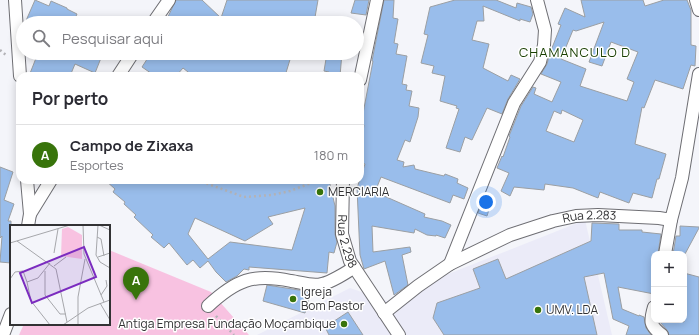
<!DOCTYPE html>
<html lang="pt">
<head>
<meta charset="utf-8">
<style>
  :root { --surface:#fff; --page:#f7f7f7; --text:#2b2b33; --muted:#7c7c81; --line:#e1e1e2; --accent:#38740b }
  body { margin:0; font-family:Manrope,sans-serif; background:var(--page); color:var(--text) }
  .controls { position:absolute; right:12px; bottom:12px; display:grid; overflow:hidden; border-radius:8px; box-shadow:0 2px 10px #0003 }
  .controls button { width:36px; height:36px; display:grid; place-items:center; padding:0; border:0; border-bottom:1px solid var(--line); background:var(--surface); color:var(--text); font:20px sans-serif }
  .you { position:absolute; left:486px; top:202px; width:14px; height:14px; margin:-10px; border:3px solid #fff; border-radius:50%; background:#1a73e8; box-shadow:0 0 0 6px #1a73e833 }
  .badge { display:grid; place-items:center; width:26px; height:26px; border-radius:50%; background:var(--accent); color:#fff; font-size:13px; font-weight:700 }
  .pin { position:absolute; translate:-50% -33px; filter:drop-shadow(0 1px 2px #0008) }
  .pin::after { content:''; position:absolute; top:21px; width:14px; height:12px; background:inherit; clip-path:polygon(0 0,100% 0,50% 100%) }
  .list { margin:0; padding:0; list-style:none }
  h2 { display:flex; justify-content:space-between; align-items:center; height:52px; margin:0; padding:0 16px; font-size:17px }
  h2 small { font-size:13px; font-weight:400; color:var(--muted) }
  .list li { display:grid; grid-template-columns:26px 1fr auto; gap:12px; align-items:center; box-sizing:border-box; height:60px; padding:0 16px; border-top:1px solid var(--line) }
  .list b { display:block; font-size:15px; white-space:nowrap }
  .list p { margin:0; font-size:13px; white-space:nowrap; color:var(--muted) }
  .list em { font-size:13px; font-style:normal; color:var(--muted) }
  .icon { flex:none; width:22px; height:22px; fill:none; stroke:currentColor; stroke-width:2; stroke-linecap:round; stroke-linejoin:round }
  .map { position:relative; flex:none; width:699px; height:335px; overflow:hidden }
  .search { position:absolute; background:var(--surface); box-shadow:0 2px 10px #0003; left:16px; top:16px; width:348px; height:44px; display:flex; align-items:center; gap:10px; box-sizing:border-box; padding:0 14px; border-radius:22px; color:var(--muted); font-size:15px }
  .panel { position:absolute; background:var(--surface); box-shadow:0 2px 10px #0003; left:16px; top:72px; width:348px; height:112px; border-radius:12px }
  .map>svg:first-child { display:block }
  .built { fill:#ebebf8 }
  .green { fill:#f8c2e1 }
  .building { fill:#99bdeb; stroke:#9b9fa3; fill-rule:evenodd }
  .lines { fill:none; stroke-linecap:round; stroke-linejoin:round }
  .minor-casing { stroke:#6e6e73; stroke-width:14 }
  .path { stroke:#b3b3b7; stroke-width:2.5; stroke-dasharray:2 3; stroke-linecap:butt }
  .minor { stroke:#fff; stroke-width:12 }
  .poi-dot { fill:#38740b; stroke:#fff; stroke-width:1.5 }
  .labels { text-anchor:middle; stroke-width:3; stroke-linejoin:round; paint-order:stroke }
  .poi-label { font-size:12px; fill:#323234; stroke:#fff; text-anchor:start }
  .street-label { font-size:12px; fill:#323234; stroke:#fff }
  .neighbourhood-label { font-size:13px; letter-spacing:1px; fill:#183e00; stroke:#fff }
  .inset-road { fill:none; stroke:#a6a7ab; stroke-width:1 }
  .view { fill:#7b2cbf; fill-opacity:0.15; stroke:#7b2cbf; stroke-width:2 }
  .inset-edge { fill:none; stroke:#323234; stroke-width:2 }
</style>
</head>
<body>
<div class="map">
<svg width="699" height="335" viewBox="0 0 699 335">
  <rect width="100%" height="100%" fill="#f4f5fa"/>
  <path class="built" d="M585,220L612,335H257L350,288L391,302L423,284Z"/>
  <path class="green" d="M109,250L211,292L249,335H19L24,324H109Z"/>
  <path class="building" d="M35,0L49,6L51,1L67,8V9L77,14L73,23H25Z
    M176,0H202L221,18L227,0H318L314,23H276L261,19L260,23L247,19L245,23H165Z
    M355,0H369L366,15L351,13Z
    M384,0H394L393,18L398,19L394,43L398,44L396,54L407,56L402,84L407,85L406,90L412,91L409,106L419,108L418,117L410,142L405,140L397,160L404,162L403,167L414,165L415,169L444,176L445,174L458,179L457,183L468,188L464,199L453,195L450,203L381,177L375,192L425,214L424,217L442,221L451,225L445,238L436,235V236L427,235L415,229L414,233L372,226L373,252L410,247L411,252L402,255L408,285L394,295L385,261L364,269L360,255L357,188L365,164L360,162V152L364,125L361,124L373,61H372Z
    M455,0H496L516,8L517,3L531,7L533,14L530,22L520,19V21L483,6L484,21H477L472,40L489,44L483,68L508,81L511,75L520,79L508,99L502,114L487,108L472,140L465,137L460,152L446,148L459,109L456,108L457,106L440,101L445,76L432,73L434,66L421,63L428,35L424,34L430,7Z
    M581,0H643L645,6L664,0H687L691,10V45L696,46L695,66L691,65L683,89L655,80L644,108L642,107L635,144L666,154L659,179H657L652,198L633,193L629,203L600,192L598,198L573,188L545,184L544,190L514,187L510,196L501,191L509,173L497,168L502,156L503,157L510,137L509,136L521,106L533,87L536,88L534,94L552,102L561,82L541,74L547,64L550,53L561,25L558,24L565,8L585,17ZM604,22L589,62L602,66L611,42L638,52L627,79L634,82L627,101L580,86L586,69L561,59L573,30L576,31ZM562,110L583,120L574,142L546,131L554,111L561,114Z
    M38,53H103L95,73L75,64L70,76H29Z
    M151,53H292L285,76H268L256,73L255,76H193L183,68L176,76H155L142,67Z
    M327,53H342L340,76H329V72L324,71Z
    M0,167L13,172L4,200L14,204L8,221H11V263L0,262L2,236L0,238Z
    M105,180H329L335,206V234L337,242L334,253L329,252L327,273L249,267V270L244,269L237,276L226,282L216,272L208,261L200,268L193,260L187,265L169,243L164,248L151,237L153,235L134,217L136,215L124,204L125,202L113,192L115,189ZM305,208L292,250L230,242L208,259L188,234L195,218L245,241L273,224L268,217Z
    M484,198L492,200L487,216L478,213Z
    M592,223L619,224V230H642V232L661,234L658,254H654V294L618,287L622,309L639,316V315L644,317L646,328L651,335H626L629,326L613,319L604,273L584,277L597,335H444L433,318L437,303L480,288L473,269L498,259L506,279L591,241Z
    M680,226L699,227V228L685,254H673L676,236H680Z
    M684,273L699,277V335H669L667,330L659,321L677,320L684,322Z
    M267,285L311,292L305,313L263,301Z
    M348,312L363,335H329L325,327Z"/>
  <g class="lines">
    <g class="minor-casing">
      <g id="minor">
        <path d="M15,0L20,76"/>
        <path d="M696,0L699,10"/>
        <path d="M153,23L169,0"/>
        <path d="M118,76L133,53"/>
        <path d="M360,80L377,0"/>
        <path d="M27,180L30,214L28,226"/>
        <path id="s1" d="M343,180L342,234L350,261L399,335"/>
        <path d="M30,214L51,180"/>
        <path d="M665,254L671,220"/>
        <path d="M450,264L514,103L540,62L544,45L545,30L537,0"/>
        <path d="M208,306C236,280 253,273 291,281C300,282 312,287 322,284C329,283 348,272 354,267"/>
        <path d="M654,307C650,321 649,325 662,335"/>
        <path id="s2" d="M384,313L418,286L450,264L510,235L553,221L576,216L598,215L659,218L671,220L682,178L699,74"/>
        <path d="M3,335L11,314"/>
      </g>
    </g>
    <path class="path" d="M0,50L6,55
      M197,180L244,197L272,195L290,191L319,180
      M216,316L234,335"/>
    <use href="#minor" class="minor"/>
  </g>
  <g class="poi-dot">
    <circle cx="320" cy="192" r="4"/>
    <circle cx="293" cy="299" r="4"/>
    <circle cx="538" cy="310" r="4"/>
    <circle cx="344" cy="324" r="4"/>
  </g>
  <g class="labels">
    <g class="poi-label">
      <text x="328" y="196">MERCIARIA</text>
      <text x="301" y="296">Igreja<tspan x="301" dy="14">Bom Pastor</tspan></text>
      <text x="546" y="314">UMV. LDA</text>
      <text x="336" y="328" text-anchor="end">Antiga Empresa Fundação Moçambique</text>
    </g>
    <g class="street-label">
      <text dy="4" stroke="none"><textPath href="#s2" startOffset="231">Rua 2.283</textPath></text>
      <text dy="4" stroke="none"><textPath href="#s1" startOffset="62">Rua 2.298</textPath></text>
    </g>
    <g class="neighbourhood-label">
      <text x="575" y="57">CHAMANCULO D</text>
    </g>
  </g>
  <g transform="translate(10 225)">
    <rect width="100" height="100" fill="#f4f5fa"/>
    <path d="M58,2L72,10V34L51,31L52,4Z" fill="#f8c2e1"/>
    <path class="inset-road" d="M73,0L74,29L94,77M88,0L86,30L90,37L100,43M89,0L100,5M87,12L91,14L94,31M7,16L46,44L57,97M0,18L60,0M44,28L48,4M88,32L100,28M40,38L28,53L17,57L21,76L40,100M44,41L56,32M35,46V70L50,89H56M0,54L5,47L13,46L17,57M91,70L97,61L96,55M90,78L100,95M53,100L78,83L100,75M68,100V72L75,34"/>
    <path class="view" d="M74,22L86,52L22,78L10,48Z"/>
    <rect width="100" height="100" class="inset-edge"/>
  </g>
</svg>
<div class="controls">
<button>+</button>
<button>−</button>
</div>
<div class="you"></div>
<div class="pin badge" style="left:136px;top:300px">A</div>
<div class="search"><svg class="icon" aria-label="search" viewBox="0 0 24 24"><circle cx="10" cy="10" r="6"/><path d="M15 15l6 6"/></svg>Pesquisar aqui</div>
<section class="panel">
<h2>Por perto<small></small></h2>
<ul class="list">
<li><span class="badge">A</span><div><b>Campo de Zixaxa</b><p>Esportes</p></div><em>180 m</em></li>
</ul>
</section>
</div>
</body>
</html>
